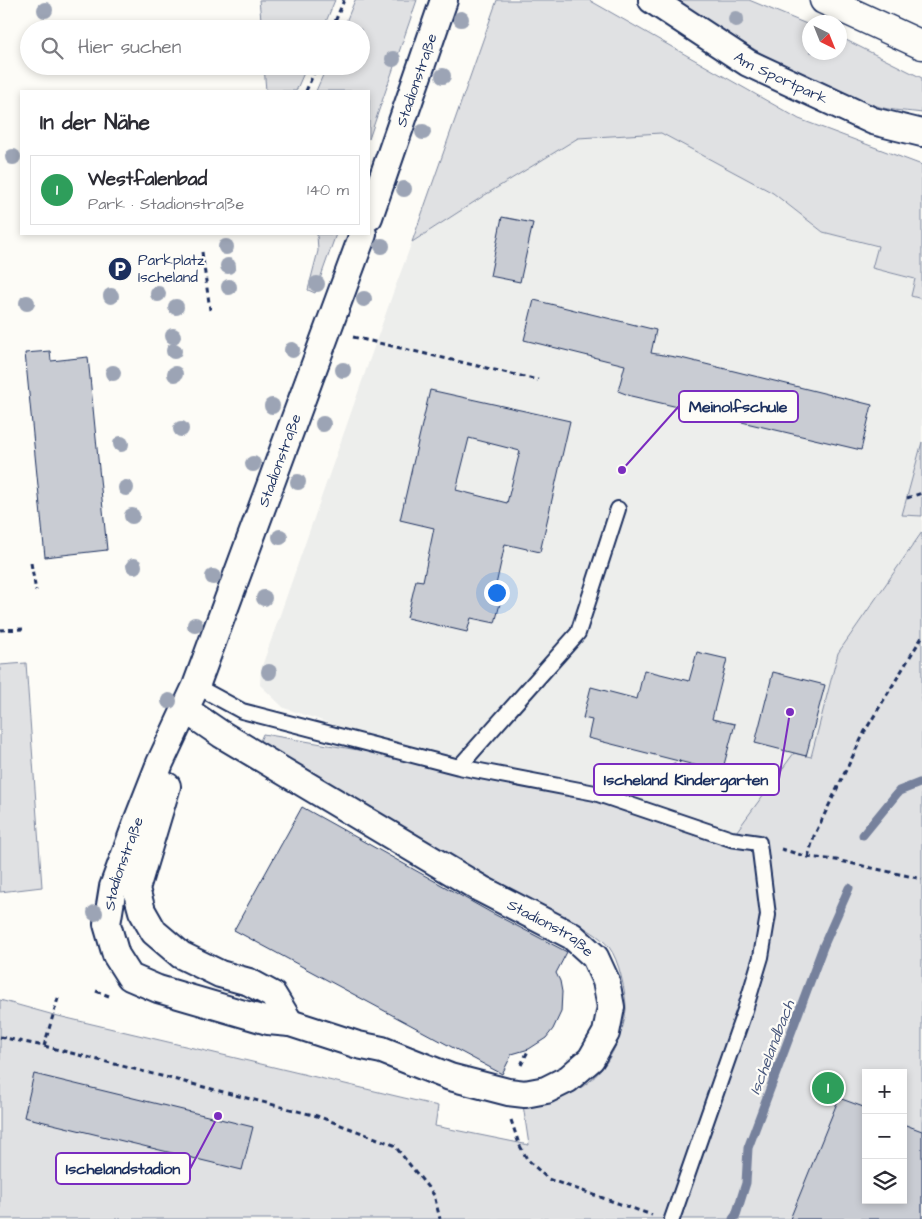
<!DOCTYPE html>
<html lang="de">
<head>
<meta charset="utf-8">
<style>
  :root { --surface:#fff; --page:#f7f7f7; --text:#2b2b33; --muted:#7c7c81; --line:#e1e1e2; --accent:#d93025 }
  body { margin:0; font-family:"Architects Daughter",sans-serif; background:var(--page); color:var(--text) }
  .controls { position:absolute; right:15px; bottom:15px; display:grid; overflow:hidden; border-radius:0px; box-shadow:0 2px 8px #0003 }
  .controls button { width:45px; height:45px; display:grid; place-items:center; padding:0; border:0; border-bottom:1px solid var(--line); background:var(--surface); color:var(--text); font:25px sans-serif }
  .compass { position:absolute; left:802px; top:15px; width:45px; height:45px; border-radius:50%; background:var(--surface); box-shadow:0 2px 8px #0003; rotate:137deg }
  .you { position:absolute; left:496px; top:592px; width:18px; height:18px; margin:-12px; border:4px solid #fff; border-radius:50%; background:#1a73e8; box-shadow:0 0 0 8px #1a73e833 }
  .badge { display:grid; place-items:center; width:32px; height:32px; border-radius:50%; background:var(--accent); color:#fff; font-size:16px; font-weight:700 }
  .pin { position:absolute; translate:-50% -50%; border:2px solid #fff; box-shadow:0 1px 5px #0006 }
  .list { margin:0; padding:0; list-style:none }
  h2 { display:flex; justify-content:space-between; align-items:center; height:65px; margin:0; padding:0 20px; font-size:21px }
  h2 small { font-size:16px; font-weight:400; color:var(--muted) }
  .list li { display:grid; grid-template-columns:32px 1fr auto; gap:15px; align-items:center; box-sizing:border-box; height:70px; margin:0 10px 10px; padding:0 10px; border:1px solid var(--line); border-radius:0px }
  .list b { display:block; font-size:19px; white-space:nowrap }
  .list p { margin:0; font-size:16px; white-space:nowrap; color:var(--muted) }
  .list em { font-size:16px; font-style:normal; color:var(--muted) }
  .icon { flex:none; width:28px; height:28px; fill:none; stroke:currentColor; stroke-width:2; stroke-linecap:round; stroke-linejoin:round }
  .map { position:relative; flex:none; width:922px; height:1219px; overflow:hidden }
  .search { position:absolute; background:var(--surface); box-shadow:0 2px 8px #0003; left:20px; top:20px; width:350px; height:55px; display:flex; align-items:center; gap:12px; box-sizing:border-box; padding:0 18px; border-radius:28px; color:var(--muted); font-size:19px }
  .panel { position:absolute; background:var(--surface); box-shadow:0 2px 8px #0003; left:20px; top:90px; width:350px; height:145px; border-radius:0px }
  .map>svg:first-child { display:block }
  .built { fill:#edeeec }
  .green { fill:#e0e1e3; stroke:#7e88a0; fill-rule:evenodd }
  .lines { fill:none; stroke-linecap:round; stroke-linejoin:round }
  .stream { stroke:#76819c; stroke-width:9 }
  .building { fill:#c9ccd3; stroke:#1b2f5e; fill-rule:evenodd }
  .lane-casing { stroke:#1b2f5e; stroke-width:18 }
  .street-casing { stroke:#1b2f5e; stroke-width:30 }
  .secondary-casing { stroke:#1b2f5e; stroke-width:31 }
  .path { stroke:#1b2f5e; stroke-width:3; stroke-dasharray:5 4; stroke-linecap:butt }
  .lane { stroke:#fdfcf7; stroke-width:14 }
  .street { stroke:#fdfcf7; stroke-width:26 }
  .secondary { stroke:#fdfcf7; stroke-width:28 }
  .tree { fill:#9ca4b5 }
  .labels { text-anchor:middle; stroke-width:4.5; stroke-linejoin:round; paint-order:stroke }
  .street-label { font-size:15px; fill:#1b2f5e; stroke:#fdfcf7 }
  .poi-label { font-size:15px; fill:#1b2f5e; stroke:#fdfcf7; text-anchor:start }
  .water-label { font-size:16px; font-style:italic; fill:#49587d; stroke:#fdfcf7 }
  .leader { fill:none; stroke:#7b2cbf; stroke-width:2 }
  .callout-dot { fill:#7b2cbf; stroke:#fdfcf7; stroke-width:2 }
  .callout { fill:#fdfcf7; stroke:#7b2cbf; stroke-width:2 }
  .callout-label { font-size:16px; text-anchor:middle; font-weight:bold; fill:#1b2f5e }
</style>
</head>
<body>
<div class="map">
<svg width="922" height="1219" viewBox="0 0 922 1219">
  <rect width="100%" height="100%" fill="#fdfcf7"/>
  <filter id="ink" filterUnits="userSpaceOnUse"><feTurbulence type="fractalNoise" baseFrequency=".02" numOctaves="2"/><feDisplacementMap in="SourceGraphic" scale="10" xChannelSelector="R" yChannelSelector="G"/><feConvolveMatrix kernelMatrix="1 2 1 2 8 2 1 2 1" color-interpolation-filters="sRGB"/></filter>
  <g filter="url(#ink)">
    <path class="built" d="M661,133L773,193L823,232L878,247L872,268L916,280L911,296L922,299V442L902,515L922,516V532L838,653L811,757L794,753L731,839L459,767L284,708L260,685L261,669L393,293L412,242L485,195L578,138Z"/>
    <path class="green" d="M259,0H335L323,29H262Z
      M355,0H417L369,139V91H316L327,66H361V29H343Z
      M497,0H589L799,119L922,165V299L911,296L915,279L872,268L878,246L823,232L773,193L661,133L578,138L485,195L412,242Z
      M674,0H749L809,25L810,52H840V38L844,39L922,78V113C909,111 893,111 880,107C806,83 740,42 674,0Z
      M264,66H307L296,91H266Z
      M317,234H336L315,293L308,290L318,251Z
      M922,442V516L902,515Z
      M922,532V1219H0V1000L54,1015L438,1106L435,1126L529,1145L523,1105C566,1101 598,1086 616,1045C621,1034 625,1021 626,1009C626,992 619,960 609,947C593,927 546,909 522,895C434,846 345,797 257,748L263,734L459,767L595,793L731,839L794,753L811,757L838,653ZM866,1073H903V1200H866Z
      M26,663L42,887L0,892V665Z"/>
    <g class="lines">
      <path class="stream" d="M863,835L899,791L922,782
        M733,1219L736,1215L746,1183L748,1148L823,947L849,888"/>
    </g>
    <path class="building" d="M502,217L533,223L520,282L490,276Z
      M534,300L656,330L651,353L681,358L872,405L861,450L631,396L618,391L625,365L524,340Z
      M50,351L51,361L88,357L107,550L45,557L25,353Z
      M430,390L570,421L540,552L505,544L494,594L502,596L495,623L471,618L467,632L407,618L416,580L423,581L434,528L400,520ZM469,438L520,451L507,503L456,490Z
      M697,652L727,659L712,719L735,724L722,772L588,738L592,720L583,718L591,687L637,699L644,670L689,681Z
      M773,672L825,685L806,756L755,743Z
      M302,807L490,912L567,952L556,973L560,981L562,992L561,1012L553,1029L546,1038L529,1049L512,1054L502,1074L234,930Z
      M34,1074L253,1127L242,1170L24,1117Z
      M839,1098L866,1108V1200H903V1124L922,1131V1219H790Z"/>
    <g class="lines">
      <g class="lane-casing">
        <path id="lane" d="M196,686L242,711L459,767L595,793L731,839L759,843L768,915L761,957L745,1010L672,1219
          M459,767L578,633L618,509"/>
      </g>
      <g class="street-casing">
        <g id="street">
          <path id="s1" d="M652,0L748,63L873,121L922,133"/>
          <path id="s2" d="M369,217L444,0"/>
          <path id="s3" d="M186,710L221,734L444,867L481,889L572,936L595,957L606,981L611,1007L606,1033L591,1059L568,1079L546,1090L525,1094L508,1092L450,1077L382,1050L358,1045L290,1023L268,1021L158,989L130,977L116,955L107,924L113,887L138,819L160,763L196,686L363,234"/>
          <path d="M167,786L136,889L142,911L154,932L181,955L220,974L249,982L273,995L290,1023"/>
        </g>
      </g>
      <g class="secondary-casing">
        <path id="secondary" d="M824,0L922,45"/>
      </g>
      <path class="path" d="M332,29L344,0
        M306,91L317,66
        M202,252L210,310
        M353,337L538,380
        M907,498L922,493
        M31,563L36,591
        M0,630L23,629
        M640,785L680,761
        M781,849L808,857L836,860L922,879
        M808,857L814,836L865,731L922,637
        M96,991L109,996
        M0,1037L44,1046L317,1116L394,1145L434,1195L440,1219
        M44,1046L59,995
        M521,1065L529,1049
        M511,1120L519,1144L527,1159L548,1179L652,1215"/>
      <use href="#lane" class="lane"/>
      <use href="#street" class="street"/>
      <use href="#secondary" class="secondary"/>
    </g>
    <g class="tree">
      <circle cx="45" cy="10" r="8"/>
      <circle cx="461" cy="19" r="8"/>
      <circle cx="736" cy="19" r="8"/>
      <circle cx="393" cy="59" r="8"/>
      <circle cx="443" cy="76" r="8"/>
      <circle cx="423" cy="132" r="8"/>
      <circle cx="13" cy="157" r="8"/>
      <circle cx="404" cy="189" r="8"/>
      <circle cx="382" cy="246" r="8"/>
      <circle cx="226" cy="247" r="8"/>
      <circle cx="228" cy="266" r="8"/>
      <circle cx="317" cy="284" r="8"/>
      <circle cx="229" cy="287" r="8"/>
      <circle cx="158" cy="294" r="8"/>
      <circle cx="111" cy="296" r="8"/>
      <circle cx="364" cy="299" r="8"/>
      <circle cx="27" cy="303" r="8"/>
      <circle cx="176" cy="307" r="8"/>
      <circle cx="173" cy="336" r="8"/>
      <circle cx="292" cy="350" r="8"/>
      <circle cx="174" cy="351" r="8"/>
      <circle cx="343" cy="370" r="8"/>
      <circle cx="113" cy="373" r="8"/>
      <circle cx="175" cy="374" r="8"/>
      <circle cx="272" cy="406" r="8"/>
      <circle cx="323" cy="424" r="8"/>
      <circle cx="181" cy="429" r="8"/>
      <circle cx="121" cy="444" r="8"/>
      <circle cx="253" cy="464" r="8"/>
      <circle cx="298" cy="482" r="8"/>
      <circle cx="126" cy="488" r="8"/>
      <circle cx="132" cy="516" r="8"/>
      <circle cx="280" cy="537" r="8"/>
      <circle cx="134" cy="566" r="8"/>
      <circle cx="213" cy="577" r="8"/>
      <circle cx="264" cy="598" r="8"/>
      <circle cx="195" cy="625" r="8"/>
      <circle cx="269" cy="672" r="8"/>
      <circle cx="169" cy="701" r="8"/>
      <circle cx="95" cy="913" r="8"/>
    </g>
  </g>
  <defs>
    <g id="parking-disc" transform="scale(1.25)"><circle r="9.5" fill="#1b2f5e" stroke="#fdfcf7"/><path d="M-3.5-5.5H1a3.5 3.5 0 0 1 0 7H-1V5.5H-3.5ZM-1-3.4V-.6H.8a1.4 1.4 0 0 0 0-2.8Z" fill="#fff"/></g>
  </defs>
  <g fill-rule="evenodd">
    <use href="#parking-disc" x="120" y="269"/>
  </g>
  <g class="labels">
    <g class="street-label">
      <text dy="5" stroke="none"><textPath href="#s1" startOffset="151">Am Sportpark</textPath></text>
      <text dy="5" stroke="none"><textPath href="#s2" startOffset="145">Stadionstraße</textPath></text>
      <text dy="5" stroke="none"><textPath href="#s3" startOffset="1632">Stadionstraße</textPath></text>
      <text dy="5" stroke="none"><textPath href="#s3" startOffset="1199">Stadionstraße</textPath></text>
      <text dy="5" stroke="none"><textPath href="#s3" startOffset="425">Stadionstraße</textPath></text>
    </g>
    <g class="poi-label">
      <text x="138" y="265">Parkplatz<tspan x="138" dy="17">Ischeland</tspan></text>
    </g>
    <g class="water-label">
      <text transform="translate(771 1047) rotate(-69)" y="6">Ischelandbach</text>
    </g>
  </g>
  <path class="leader" d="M622 470L679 406M790 712L779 779M218 1116L190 1169"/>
  <g class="callout-dot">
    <circle cx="622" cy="470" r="5"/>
    <circle cx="790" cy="712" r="5"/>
    <circle cx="218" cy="1116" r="5"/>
  </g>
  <g class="callout">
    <rect x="679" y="391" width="119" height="31" rx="5"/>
    <rect x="594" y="764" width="185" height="31" rx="5"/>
    <rect x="56" y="1153" width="134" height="31" rx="5"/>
  </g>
  <g class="callout-label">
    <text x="738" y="412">Meinolfschule</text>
    <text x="686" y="785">Ischeland Kindergarten</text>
    <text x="123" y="1174">Ischelandstadion</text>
  </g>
</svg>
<div class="controls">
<button>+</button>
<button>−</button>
<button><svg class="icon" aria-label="layers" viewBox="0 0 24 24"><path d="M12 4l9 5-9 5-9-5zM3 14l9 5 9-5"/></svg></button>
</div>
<svg class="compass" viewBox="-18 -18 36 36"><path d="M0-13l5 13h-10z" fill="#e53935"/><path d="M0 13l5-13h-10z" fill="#7c7c81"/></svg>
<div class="you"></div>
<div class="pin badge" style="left:828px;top:1088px;background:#2e9e5b">1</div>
<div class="search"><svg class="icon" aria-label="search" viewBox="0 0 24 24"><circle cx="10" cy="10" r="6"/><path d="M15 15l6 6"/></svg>Hier suchen</div>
<section class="panel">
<h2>In der Nähe<small></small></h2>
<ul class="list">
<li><span class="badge" style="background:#2e9e5b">1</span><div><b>Westfalenbad</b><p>Park · Stadionstraße</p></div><em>140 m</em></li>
</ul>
</section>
</div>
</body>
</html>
